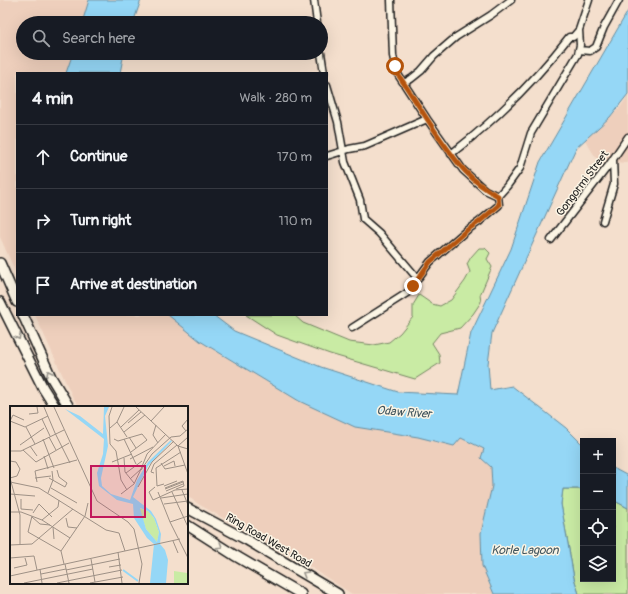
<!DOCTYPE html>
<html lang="en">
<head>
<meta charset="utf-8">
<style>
  :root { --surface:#171b24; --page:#20242c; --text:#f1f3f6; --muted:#9ea1a6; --line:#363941 }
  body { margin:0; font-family:Pangolin,sans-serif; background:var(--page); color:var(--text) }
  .controls { position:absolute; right:12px; bottom:12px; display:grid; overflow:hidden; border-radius:0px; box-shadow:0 4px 16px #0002 }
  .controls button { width:36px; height:36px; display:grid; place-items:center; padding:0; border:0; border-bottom:1px solid var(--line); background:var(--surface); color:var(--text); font:20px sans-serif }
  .stop { position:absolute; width:12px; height:12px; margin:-9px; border:3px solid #b45309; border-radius:50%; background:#fff }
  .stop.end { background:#b45309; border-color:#fff; box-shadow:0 1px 4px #0008 }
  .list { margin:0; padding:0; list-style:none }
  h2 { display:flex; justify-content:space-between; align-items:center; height:52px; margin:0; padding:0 16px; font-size:17px }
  h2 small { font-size:13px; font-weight:400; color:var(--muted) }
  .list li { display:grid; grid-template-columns:26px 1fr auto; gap:12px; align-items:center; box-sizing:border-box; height:64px; padding:0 16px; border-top:1px solid var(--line) }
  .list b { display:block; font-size:15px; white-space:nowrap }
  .list em { font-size:13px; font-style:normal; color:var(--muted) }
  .icon { flex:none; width:22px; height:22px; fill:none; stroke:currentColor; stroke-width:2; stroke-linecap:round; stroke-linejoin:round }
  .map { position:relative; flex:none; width:628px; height:594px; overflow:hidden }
  .search { position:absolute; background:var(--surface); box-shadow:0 4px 16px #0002; left:16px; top:16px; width:312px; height:44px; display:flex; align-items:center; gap:10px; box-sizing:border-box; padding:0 14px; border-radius:22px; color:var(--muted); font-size:15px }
  .panel { position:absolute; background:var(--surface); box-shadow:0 4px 16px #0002; left:16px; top:72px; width:312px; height:244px; border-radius:0px }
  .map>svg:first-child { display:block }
  .built { fill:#eecfbc }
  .green { fill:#c9eba4; stroke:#728460 }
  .water { fill:#95d7f6; stroke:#658c9f }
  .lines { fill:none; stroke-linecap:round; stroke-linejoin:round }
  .street-casing { stroke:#1c1c1c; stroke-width:9 }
  .primary-casing { stroke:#1c1c1c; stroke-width:12 }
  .street { stroke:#fcf5e5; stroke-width:6 }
  .primary { stroke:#fcf5e5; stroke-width:9 }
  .oneway { stroke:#97938b }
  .route { stroke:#b45309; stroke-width:5 }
  .labels { text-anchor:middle; stroke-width:3; stroke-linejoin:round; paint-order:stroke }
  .street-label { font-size:11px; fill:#1c1c1c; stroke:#fcf5e5 }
  .water-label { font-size:12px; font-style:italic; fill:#40545d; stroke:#fcf5e5 }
  .inset-river { fill:none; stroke:#95d7f6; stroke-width:2 }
  .inset-road { fill:none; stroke:#9e9186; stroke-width:1 }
  .view { fill:#c2185b; fill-opacity:0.15; stroke:#c2185b; stroke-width:2 }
  .inset-edge { fill:none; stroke:#1c1c1c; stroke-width:2 }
</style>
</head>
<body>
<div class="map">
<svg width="628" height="594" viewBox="0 0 628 594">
  <rect width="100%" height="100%" fill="#f4dfcd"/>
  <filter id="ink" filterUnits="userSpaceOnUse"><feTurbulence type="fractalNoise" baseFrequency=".025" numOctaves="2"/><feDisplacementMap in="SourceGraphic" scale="8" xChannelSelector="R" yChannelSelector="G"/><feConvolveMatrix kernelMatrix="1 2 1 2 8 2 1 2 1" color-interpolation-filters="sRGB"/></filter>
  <g filter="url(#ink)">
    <path class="built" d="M0,0H89L82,23H23V53H73L66,73H17V275L0,237Z
      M628,96V163L598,161L583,137L619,109Z
      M35,315H168L200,341L299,401L355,427L418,437L453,446L461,438L484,450L481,458L491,467L492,486L481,533L482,566L494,594H352L309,566L200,505L187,496V407H80L73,398Z"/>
    <path class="green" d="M479,248H485L490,253L487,259L492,267L480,295L481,302L473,314L460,328L440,333L432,343L439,354L440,363L415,379L330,354L277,335L246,315H294L303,323L349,342L374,345L389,342L400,333L413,317V305L419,295L432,304L440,306L451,300L465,281L470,272L467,264L471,257Z
      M563,489H583V579H613V500L628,508V594H579L574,578L561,504Z"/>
    <path class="water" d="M89,0H141L133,23H82Z
      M628,11V94L610,117L576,148L492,333L488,364L490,390L512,386L566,428L583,445V489H563L561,504L574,578L579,594H494L482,566L481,533L492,486L491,467L481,458L484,449L461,438L454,446L418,437L355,427L299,401L200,341L168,315H213L234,331L321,367L398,392L458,395L471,333L511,249L540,162Z
      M73,53H124L120,73H66Z
      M613,468L628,476V508L613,500Z"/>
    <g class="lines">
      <g class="street-casing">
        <path id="street" d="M314,0L317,23
          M391,0L393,56L397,73L427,119L463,170L485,190L498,196
          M579,50L590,51L596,47L604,27L619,0
          M321,53L324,73
          M404,83L411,79L421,71L434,56L456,37L491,15L511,0
          M327,85L338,122L345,162L360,200L363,219L379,233L418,279
          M451,154C495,120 535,81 569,37H573L579,30L589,0
          M327,156L343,151L349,149L365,146L427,119
          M603,221L614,184L613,159
          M551,240L609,165L628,137
          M352,328L407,293L430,262L467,230L479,222L499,205L498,196L507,186L520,168L531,133L578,54L580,45L579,30"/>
      </g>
      <g class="primary-casing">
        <path id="primary" d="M0,263L17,302
          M0,302L43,388L55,407
          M23,315L51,377L69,407
          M187,508L247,540L338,594
          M187,525L234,555L301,594"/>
      </g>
      <use href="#street" class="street"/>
      <use href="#primary" class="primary"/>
    </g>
    <defs><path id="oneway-chevron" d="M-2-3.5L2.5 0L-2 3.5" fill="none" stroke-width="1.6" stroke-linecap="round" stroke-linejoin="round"/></defs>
    <g class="oneway">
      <use href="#oneway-chevron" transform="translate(18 337) rotate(63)"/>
      <use href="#oneway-chevron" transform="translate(49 373) rotate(-116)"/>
      <use href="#oneway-chevron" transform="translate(220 546) rotate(32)"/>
      <use href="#oneway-chevron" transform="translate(305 574) rotate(-149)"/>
    </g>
  </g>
  <g class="lines" filter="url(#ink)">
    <path class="route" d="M395,66L397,73C412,95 426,118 441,140C458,164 471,182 498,196L499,205L479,222L467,230L430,262L413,286"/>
  </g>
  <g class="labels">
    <g class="street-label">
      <text transform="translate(582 183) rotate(-53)" y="4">Gongormi Street</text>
      <text transform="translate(269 540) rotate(30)" y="4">Ring Road West Road</text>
    </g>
    <g class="water-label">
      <text transform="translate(404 412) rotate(4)" y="4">Odaw River</text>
      <text x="525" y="554">Korle Lagoon</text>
    </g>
  </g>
  <g transform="translate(10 406)">
    <rect width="178" height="178" fill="#f4dfcd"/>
    <path d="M129,102L138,105L144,112L149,126L147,136L136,123ZM164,165L177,167V177H164Z" fill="#c9eba4"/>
    <path d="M94,1H99L95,10L98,40L91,72L92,80L101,88L120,94L127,74L138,56L161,34L162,35L138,60L123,91L141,105L146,113L151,128L150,138L155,144L158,154L156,177H140L144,138L137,132L124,112L123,98L107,94L89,80L87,67L93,48L94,33L55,3L70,10L93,28ZM130,102L138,105L144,112L149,126L147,136L136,123Z" fill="#95d7f6" fill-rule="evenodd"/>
    <path class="inset-river" d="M113,164L128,175"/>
    <path class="inset-road" d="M34,1L45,27M44,1L87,95L118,116L124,123L132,158L129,177M102,1L99,10L100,38L106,45L111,74L117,84M126,1L168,40L178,43M19,8L28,7L27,1M32,13L40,30M0,15L15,21L38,10M0,15L3,9L14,14M141,15L154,1M107,16L117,31M118,17L131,6M146,19L143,29L148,37M16,21L25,38M111,21L129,4M100,22L107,16L114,1M176,25L172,20L178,13M114,26L135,9M45,27L60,57M39,31L46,44M119,31L126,42M33,33L44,62M104,33L108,35L132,28L137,34L121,46M114,33L126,58M10,39L34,22M20,40L27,50M168,40L178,68M168,40L178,31M13,44L26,56L59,37M0,45H11L54,24M34,50L38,63M114,52L115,66L124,77M120,53L143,41M0,55L6,56L10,63L7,70L0,72L10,109V139M102,56L122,48M151,57L155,63L175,59M154,60L164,55L165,60M131,64L142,48L161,31L170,30L178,23M116,67L132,55M144,67L141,66L144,58L167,39M25,72L41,70M39,72L55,81L57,77L49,71L47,64M120,73L131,63L137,48L156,28M0,76L29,82L96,124L109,127L115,145M27,76L25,65L67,54M154,78L147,80L146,62L171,46M154,80L167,75M128,81L142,56L164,35M145,81L139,86L143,94L165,84L178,83M41,82L67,97M155,82L173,75L174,80L166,83M155,83L173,76M172,84L178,99M156,85L173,78M148,86L160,116M162,86L178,121M38,87L43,74L42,65M0,88L25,90M111,88L124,78L131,63M151,92L178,88M11,93V103L23,104M154,98L178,95M0,106H11L32,114L60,132M23,107L29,98L42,111M22,110L18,126L51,145M178,110L160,116L178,152M22,111L30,118L40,119M56,112L58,121L67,122M32,114L48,101L49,94M43,121L44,133M163,135L168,147M0,139L22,138L63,103M108,146L112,177M0,152L24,150L27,164M81,153L85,176M54,158L51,145L75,110L78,97M55,158L59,177M99,161L111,159M4,162L17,159L15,152M30,163L32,177M56,164L110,153M31,168L56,163M0,170L170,133M14,177L83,163M47,177L112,164M80,177L113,171"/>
    <path class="view" d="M81,60H135V111H81Z"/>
    <rect width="178" height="178" class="inset-edge"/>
  </g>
</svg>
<div class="controls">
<button>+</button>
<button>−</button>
<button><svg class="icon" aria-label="locate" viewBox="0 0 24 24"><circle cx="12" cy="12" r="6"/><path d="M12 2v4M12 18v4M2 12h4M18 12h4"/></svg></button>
<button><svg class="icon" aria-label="layers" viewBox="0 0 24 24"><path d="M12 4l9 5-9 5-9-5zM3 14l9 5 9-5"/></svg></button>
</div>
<div class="stop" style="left:395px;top:66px"></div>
<div class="stop end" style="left:413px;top:286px"></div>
<div class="search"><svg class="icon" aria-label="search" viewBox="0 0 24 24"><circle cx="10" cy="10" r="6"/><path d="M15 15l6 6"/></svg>Search here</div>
<section class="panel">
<h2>4 min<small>Walk · 280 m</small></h2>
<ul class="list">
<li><svg class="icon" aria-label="ahead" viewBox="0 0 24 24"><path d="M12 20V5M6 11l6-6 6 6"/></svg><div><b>Continue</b></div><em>170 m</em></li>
<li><svg class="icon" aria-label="right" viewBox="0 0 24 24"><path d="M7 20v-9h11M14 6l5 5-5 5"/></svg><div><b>Turn right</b></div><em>110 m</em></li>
<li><svg class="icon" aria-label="arrive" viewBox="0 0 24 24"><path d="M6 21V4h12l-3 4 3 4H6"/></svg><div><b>Arrive at destination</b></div></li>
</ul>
</section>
</div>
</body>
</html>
